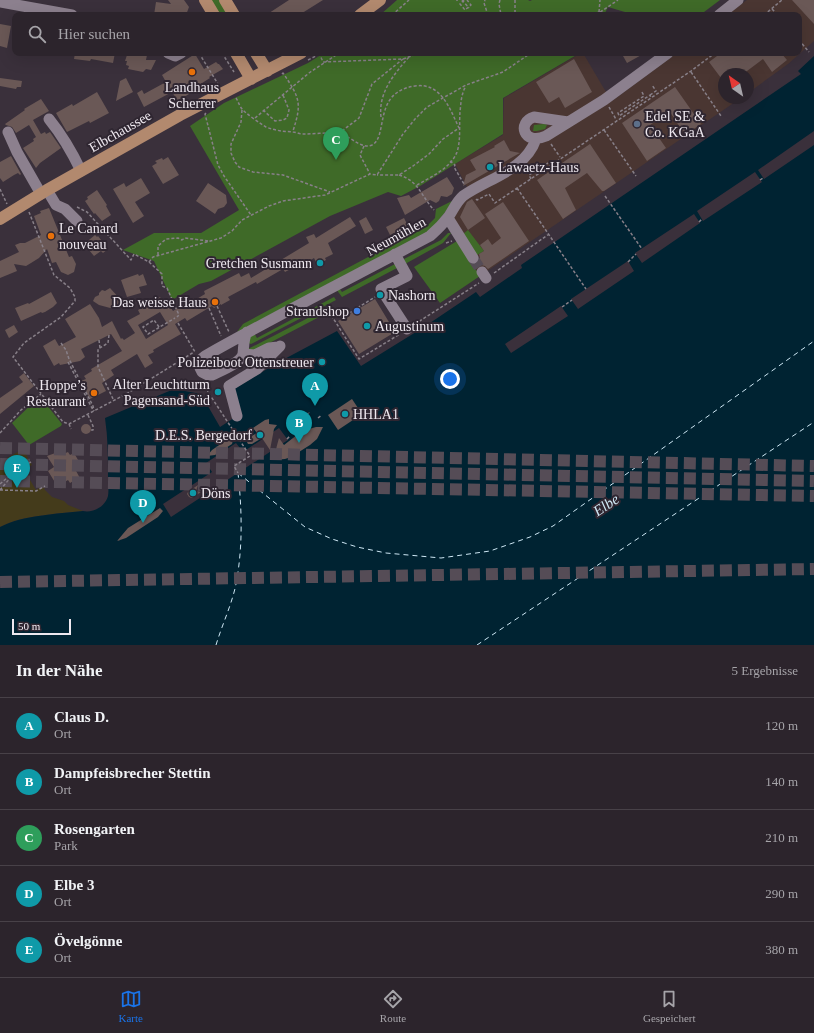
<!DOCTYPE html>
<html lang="de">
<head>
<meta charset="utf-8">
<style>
  :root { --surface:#2c242c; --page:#383038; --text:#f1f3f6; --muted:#a6a4a9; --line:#484148; --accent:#1a73e8 }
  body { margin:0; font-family:"Times New Roman",serif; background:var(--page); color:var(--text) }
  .compass { position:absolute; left:718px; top:68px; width:36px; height:36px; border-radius:50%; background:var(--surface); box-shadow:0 4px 16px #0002; rotate:326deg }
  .scale { position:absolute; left:12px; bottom:10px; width:59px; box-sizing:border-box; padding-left:4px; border:2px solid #eee8ef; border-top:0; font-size:11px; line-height:14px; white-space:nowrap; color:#eee8ef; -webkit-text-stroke:3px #2f2631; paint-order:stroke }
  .you { position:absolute; left:450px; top:379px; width:14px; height:14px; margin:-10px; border:3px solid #fff; border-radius:50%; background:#1a73e8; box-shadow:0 0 0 6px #1a73e833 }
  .badge { display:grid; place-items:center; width:26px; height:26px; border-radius:50%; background:var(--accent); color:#fff; font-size:13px; font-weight:700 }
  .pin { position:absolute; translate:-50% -33px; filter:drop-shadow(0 1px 2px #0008) }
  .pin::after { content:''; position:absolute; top:21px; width:14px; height:12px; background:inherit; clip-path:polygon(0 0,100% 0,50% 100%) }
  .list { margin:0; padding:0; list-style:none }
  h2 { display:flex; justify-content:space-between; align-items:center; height:52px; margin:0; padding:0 16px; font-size:17px }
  h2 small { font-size:13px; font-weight:400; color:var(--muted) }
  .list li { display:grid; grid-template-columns:26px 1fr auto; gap:12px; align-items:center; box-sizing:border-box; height:56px; padding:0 16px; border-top:1px solid var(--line) }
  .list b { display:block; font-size:15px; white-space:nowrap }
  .list p { margin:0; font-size:13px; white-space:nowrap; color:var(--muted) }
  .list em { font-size:13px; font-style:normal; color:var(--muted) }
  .icon { flex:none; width:22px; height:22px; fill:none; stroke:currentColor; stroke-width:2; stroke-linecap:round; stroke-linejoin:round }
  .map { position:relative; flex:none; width:814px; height:645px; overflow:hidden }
  .search { position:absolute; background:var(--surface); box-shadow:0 4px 16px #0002; left:12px; right:12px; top:12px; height:44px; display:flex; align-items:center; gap:10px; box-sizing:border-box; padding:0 14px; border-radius:8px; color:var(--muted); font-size:15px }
  .sheet { height:332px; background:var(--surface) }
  nav { display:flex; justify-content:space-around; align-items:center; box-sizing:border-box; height:56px; border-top:1px solid var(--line); background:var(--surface); font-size:11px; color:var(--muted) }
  nav a { display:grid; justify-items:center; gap:2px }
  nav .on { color:var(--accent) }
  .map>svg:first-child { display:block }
  .commercial { fill:#4a3632 }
  .green { fill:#3f6a28 }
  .sand { fill:#443b1b }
  .water { fill:#002332 }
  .pier { fill:#3a303b }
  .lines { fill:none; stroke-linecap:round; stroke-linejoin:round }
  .ferry { stroke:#cfe8f5; stroke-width:1; stroke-dasharray:5 4; stroke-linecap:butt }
  .building { fill:#6a5856; fill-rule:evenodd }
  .minor-tunnel { stroke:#554c56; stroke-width:11; stroke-dasharray:11 5.5; stroke-linecap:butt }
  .highway-tunnel { stroke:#554c56; stroke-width:12; stroke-dasharray:12 6; stroke-linecap:butt }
  .path { stroke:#888089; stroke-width:1.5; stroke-dasharray:3 2; stroke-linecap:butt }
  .minor { stroke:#8c808e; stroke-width:11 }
  .major { stroke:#b2896e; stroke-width:12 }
  .food-dot { fill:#e8710a; stroke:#2f2631; stroke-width:1.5 }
  .service-dot { fill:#5c6f8a; stroke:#2f2631; stroke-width:1.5 }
  .culture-dot { fill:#0f9aa8; stroke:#2f2631; stroke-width:1.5 }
  .shop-dot { fill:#3f7fe0; stroke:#2f2631; stroke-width:1.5 }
  .labels { text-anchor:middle; stroke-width:4; stroke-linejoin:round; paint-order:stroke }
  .poi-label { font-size:14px; fill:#eee8ef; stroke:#2f2631; text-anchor:start }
  .street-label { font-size:14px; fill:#eee8ef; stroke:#2f2631 }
  .water-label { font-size:15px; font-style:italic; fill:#cfe8f5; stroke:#2f2631 }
</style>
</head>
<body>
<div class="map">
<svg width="814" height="645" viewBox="0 0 814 645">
  <rect width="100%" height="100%" fill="#3a303b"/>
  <path class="commercial" d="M747,0H814V41L788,64L748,93V74H724V98H741L480,276L448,224L470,193L455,164L503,135L504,98L581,53H583L603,87L612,101L677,53H799V15H727Z"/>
  <path class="green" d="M209,0H220L229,15H218Z
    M397,0H528L530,1L532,0H720L700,15H635L608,7L604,15H380Z
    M324,53H580L503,98V134L420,186L401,196L388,192L330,216L211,281L199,284L172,300L154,261L123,250L154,233H201L239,210L190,126L224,103L308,63Z
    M544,124L547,125L545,129L537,131H533L534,125Z
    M452,201L446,211L431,230L237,332L243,324L428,225L435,218L436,209Z
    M468,230L484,251L477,255L463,234Z
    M448,233H451L443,243L405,264L404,259L441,240Z
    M457,241L480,276L440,303L414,267Z
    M395,264L397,268L342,297L336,289L339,288L342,292Z
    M334,297L336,300L251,344L248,343L249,338L254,333L257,338Z
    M327,313L254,351L248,349L308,318L318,314Z
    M38,398L42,399L62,424L61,426L29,445L12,423Z"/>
  <path class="sand" d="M23,449L32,465L24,470L36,490L44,485L46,487L44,489L52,497L64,501L68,505L83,511C57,514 23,515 0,527V462Z"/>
  <path class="water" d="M814,56V645H0V527C23,515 57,514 83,511C93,513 105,507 108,496C109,490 108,484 108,478C108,458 108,438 105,418L174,389L201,394L220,427L237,416L234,389L277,363L337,331L361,366L424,327L476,292L480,297L522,268L521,265L801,74L798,71Z"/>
  <path class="pier" d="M814,131V145L764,179L758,170Z
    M755,172L762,182L703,221L697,211Z
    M694,214L700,223L642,263L635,253Z
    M628,261L634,271L578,309L571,299Z
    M561,306L568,316L511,353L505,344Z
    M279,428L288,440L171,517L163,504L212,472L206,463L236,443L243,452Z"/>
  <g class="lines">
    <path class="ferry" d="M238,473L305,527L332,539L357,547L386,553L441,558L490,551L530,537L553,526L814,341
      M216,645C222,625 232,604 236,584C243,547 242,510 238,473
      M477,645L814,422"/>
  </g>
  <path class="building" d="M168,0H184L189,7L186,15H154L156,2L171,4Z
    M289,0H323L299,15H266Z
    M792,0H814V24Z
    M0,24L11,26L7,48L0,46Z
    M75,53H115L113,63L91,59L90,61L74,59Z
    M131,53H142V54L147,55L146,60H156L151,70L146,69L143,72L128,69L129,66L126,65L127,61H125L127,55L130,56Z
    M628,53H645L627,63L623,56Z
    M721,53H781L787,60L772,72L763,59L743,74H724V82L709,62Z
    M195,54L204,69L216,62L218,64H219L223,69L209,77L210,78L191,90L192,92L178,101L172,92L144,107L137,93L142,90L144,94L166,82L162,75Z
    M574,59L592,92L565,108L559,97L549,103L536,82Z
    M0,78L22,81L21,87H17L16,89L0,86Z
    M126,78L133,92L116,101L120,81Z
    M675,87L701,124L685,135L670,112L650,125L666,148L647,161L622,123Z
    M97,92L109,113L90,123L89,121L67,132L56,113L72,104L73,106Z
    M41,99L49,111L33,120L41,134L45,132L46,134L50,132L61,148L40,163L36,168L23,148L34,141L33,139L36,137L29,125L16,133L12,127L6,125L5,124L25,110L24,109Z
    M504,140L510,151L520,153L518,154L463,186L466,175L476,170L470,160L495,147L494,146Z
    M590,144L616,183L604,191H602L587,173L565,188L576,210L563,219L537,180Z
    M11,156L21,174L20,175L18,173L14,175L3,182L0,178V162Z
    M168,157L179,175L163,184L152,166L157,163L155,161L162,158L163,160Z
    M447,177L454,188L452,194L447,197L441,196L439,201L436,203L430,200L405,215L397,198L409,195L411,198Z
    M141,178L150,193L135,202L144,216L133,223L113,189L124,183L126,187Z
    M208,183L226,195L227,203L224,207L218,209L215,214L196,201Z
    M97,190L107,205L106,206L111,215L102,221L95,213L94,214L91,210L85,201L88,199L87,197Z
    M472,199L485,218L468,230L460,217L467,202Z
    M503,202L529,241L488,269L485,266L481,265L478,266L476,269L472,265L476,264L479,262L480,258L479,254L484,251L480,245L488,239L492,245L501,238L485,214Z
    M49,208L69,257L72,256L76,264L74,272L68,275L61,272L56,262L52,263L47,249L39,258L31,263L26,266L14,264L17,271L0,278V261L19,252L15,245L20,243H25L41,235L34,216L41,213L40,211Z
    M350,217L356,226L328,243L333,254L325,258L326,260L320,263L318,260L316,262L314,258L303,265L302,263L285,272L283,269L257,284L256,282L228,297L230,300L221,305V304L214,308L212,306L187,321L185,318L175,324L181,334L153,350L154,352L148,355L153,363L145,368L137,354L111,370L114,375L102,383L106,391L90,399L81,381L86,379L84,376L92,371L91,369L122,351L111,334L81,349L85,357L80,361L60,365L59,363L54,366L43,346L55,339L59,346L76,337L65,319L90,304L99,318L102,327L112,321L121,339L122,338L124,340L135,333L127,321L140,314L138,310L160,297L166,307L169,305L173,311L194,298L195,300L205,294L204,291L239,273L241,277L249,273L251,278L309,243L306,237L314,234L316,238ZM160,312L168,325L146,339L138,325Z
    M366,217L373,230L365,234L359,221Z
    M404,218L408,226L390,235L386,227Z
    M95,235L97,237L98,236L108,249L103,253L101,251L94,256L84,244Z
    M138,274L139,276L143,274L147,285L139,287L141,293L127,297L121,280Z
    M110,288L120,299L119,306L114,309L99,305L93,301L95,297L99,295V293L102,290L105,291Z
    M51,292L57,303L53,307L45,312L42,313L41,312L21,321L15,308L28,303L29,304Z
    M375,299L395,332L359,354L338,321Z
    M14,325L18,332L9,338L5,330Z
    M24,373L34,386L0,414V398L23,382L19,377Z
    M352,399L362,414L338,430L328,415Z
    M310,412L296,430L287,426L294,419Z
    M269,419V424L277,425L274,429L270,450L262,438L252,444H248L247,442L248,438L257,433L253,428L265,420Z
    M81 429a5 5 0 1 1 10 0a5 5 0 1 1-10 0Z
    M316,427H323L317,439L310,445L291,457L285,459L273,460L279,438L284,445L302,431Z
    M228,439L233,440L232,444L215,455L207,456L212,450Z
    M61,451L63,454L68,452L70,455L74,453L81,465L75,469L81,480L76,482L75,480L70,483L68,480L63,483L62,480L56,484L48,471L54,467L47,456Z
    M198,485L196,491L201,492L192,498L189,497L187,494L188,492Z
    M160,508L163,511L158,517L126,538L117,541L128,528Z"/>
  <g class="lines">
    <path class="minor-tunnel" d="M473,258L482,272"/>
    <path class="highway-tunnel" d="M0,448L814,466
      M0,464L814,481
      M0,481L814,496
      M0,582L814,569"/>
    <path class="path" d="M456,0H458
      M462,0L469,8
      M464,0L460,4L465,10L471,5L467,0
      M500,0L499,4L501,15
      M515,0V12L517,15
      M772,9L778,15
      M599,12L600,0
      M392,15L409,0
      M485,15L487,12L484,3L485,0
      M593,15L599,12L616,15
      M596,15L618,0
      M764,15L782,0
      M799,40L809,52
      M199,53L218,84
      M222,53L234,72
      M319,53L323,62L403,59L420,53
      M308,60L320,54
      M691,72L721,116
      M282,74L283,73C300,98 302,103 293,131
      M642,92L644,96L618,113L619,116L650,95L651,98
      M650,95L656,91L652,85
      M236,98C238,101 239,105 242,109C245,113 261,124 266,127C271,129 276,130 281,131C285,132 289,131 293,132C296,132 299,134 302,134C314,134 327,132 339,134C350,135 361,150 372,145C389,136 372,92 415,86C441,82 450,109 459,128L443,139L429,154L413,166L399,175H377
      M609,107L617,121
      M242,110L241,122L231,144V153L235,162L239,167L253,172L283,175L330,192
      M263,110L275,121L283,120L287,118L289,110L283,95
      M206,113L205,114L218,165L224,176L251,215
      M381,117C378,93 394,74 409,57
      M255,118L309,73L339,53
      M604,130L636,176
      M338,134L359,118L372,84L403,59
      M551,144L560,157
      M364,146L360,155L370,174
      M450,161L455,165L454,167L464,184
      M399,175C419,181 421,196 434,210
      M531,179L529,175L548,163
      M760,180L763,178
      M417,185C431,177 451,168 457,152C461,140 459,125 460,112C461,103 461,94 466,86
      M517,188L586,289
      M0,189L7,204
      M605,196L642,249
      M476,199L477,200L489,194L495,203L691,71L715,53
      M77,207L87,212L131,260L134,254L149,262L162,274V286L167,288L179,315L177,317
      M29,212L54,275L70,288L75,297V301L61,317L24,343L13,357L63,422L69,424L128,393L194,352
      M699,222L702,219
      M446,243L452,241
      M158,255V246L166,239L178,238L182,240L185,238L209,241
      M149,262L153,257L221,238L232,231L242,220L269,206L283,201L325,195L370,174L377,175L403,134L415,119L427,107L466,85L503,72L531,53
      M628,262L636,254
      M494,273L549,234
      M217,306L229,332
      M326,307L359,359L400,334
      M562,307L572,300
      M209,308L221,336
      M342,310L346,315L375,297
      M178,323L195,352
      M415,324L479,283
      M159,327L154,320L143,327L148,334L175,318
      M109,335L108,343L98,349V367L114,401
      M99,340L100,348
      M61,343L66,350L69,359L93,406L94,411
      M68,362L93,410
      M206,384L208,392L250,456L234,466L238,473
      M88,415L93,426V430H91
      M318,418L322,415
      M69,424L71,429
      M0,433L21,410L41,394
      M287,439L290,436
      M0,484L14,472
      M0,490L36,491L45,486
      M0,490L17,470L31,462"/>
    <path class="minor" d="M0,2L72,15
      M719,15L738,0
      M168,53L175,56L181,53
      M49,119C62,135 72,152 81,171
      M568,122L534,117C517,122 523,146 546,136L604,100L668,53
      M8,132L17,152L41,194
      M47,190L56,205L65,209L77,221
      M448,218L473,258
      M395,254L407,276L381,289L407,329
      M482,272L486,278
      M247,332C243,340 244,346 243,354C241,363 220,371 212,375H208L202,372C198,366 199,360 205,356C279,314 355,276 430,236C437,230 443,224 449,216C453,210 457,201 463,196C488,178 525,171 536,139
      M243,354L255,355L269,348L278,347
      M237,416L229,386L257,369L280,346"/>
    <path class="major" d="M205,0L214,15
      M225,0L234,15
      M360,15L380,0
      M236,53L251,79
      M256,53L267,71
      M0,219L47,190L180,115L301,53"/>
  </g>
  <g class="food-dot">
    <circle cx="192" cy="72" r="4"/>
    <circle cx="51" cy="236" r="4"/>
    <circle cx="215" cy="302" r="4"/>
    <circle cx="94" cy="393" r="4"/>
  </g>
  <circle class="service-dot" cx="637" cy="124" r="4"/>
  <g class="culture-dot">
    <circle cx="490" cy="167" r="4"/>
    <circle cx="320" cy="263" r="4"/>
    <circle cx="380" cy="295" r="4"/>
    <circle cx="367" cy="326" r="4"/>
    <circle cx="322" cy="362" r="4"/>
    <circle cx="218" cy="392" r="4"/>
    <circle cx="345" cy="414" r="4"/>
    <circle cx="260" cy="435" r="4"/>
    <circle cx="193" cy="493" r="4"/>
  </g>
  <circle class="shop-dot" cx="357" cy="311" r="4"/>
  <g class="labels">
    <g class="poi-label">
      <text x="192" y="92" text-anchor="middle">Landhaus<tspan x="192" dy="16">Scherrer</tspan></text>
      <text x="645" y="121">Edel SE &amp;<tspan x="645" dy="16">Co. KGaA</tspan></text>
      <text x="498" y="172">Lawaetz-Haus</text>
      <text x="59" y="233">Le Canard<tspan x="59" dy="16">nouveau</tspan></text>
      <text x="312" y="268" text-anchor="end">Gretchen Susmann</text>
      <text x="388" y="300">Nashorn</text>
      <text x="207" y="307" text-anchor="end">Das weisse Haus</text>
      <text x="349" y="316" text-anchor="end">Strandshop</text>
      <text x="375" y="331">Augustinum</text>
      <text x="314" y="367" text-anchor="end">Polizeiboot Ottenstreuer</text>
      <text x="210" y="389" text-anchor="end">Alter Leuchtturm<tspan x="210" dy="16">Pagensand-Süd</tspan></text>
      <text x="86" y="390" text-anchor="end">Hoppe’s<tspan x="86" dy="16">Restaurant</tspan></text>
      <text x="353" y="419">HHLA1</text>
      <text x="252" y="440" text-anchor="end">D.E.S. Bergedorf</text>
      <text x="201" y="498">Döns</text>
    </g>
    <g class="street-label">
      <text transform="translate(120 131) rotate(-30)" y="5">Elbchaussee</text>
      <text transform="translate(396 236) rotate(-29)" y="5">Neumühlen</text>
    </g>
    <g class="water-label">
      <text transform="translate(606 505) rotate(-34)" y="5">Elbe</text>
    </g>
  </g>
</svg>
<svg class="compass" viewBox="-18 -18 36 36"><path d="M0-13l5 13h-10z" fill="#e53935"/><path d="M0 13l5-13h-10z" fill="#a6a4a9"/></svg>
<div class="scale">50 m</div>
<div class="you"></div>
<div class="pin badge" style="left:315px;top:406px;background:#0f9aa8">A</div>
<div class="pin badge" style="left:299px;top:443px;background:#0f9aa8">B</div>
<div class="pin badge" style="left:336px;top:160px;background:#2e9e5b">C</div>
<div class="pin badge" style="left:143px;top:523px;background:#0f9aa8">D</div>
<div class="pin badge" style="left:17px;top:488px;background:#0f9aa8">E</div>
<div class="search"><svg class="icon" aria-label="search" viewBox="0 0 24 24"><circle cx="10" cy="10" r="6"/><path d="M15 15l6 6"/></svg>Hier suchen</div>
</div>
<section class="sheet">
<h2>In der Nähe<small>5 Ergebnisse</small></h2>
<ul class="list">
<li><span class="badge" style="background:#0f9aa8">A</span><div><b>Claus D.</b><p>Ort</p></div><em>120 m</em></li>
<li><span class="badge" style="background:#0f9aa8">B</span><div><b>Dampfeisbrecher Stettin</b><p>Ort</p></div><em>140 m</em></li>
<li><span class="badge" style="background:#2e9e5b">C</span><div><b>Rosengarten</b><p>Park</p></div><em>210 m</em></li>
<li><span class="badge" style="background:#0f9aa8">D</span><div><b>Elbe 3</b><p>Ort</p></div><em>290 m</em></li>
<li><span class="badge" style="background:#0f9aa8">E</span><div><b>Övelgönne</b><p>Ort</p></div><em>380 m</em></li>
</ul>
</section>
<nav>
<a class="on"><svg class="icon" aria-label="map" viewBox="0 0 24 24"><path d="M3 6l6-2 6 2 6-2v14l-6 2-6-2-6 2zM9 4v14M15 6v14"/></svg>Karte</a>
<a><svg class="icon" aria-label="directions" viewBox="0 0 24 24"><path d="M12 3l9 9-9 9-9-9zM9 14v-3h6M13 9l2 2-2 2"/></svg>Route</a>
<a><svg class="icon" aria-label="saved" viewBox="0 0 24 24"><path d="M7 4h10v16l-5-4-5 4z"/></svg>Gespeichert</a>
</nav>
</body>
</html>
